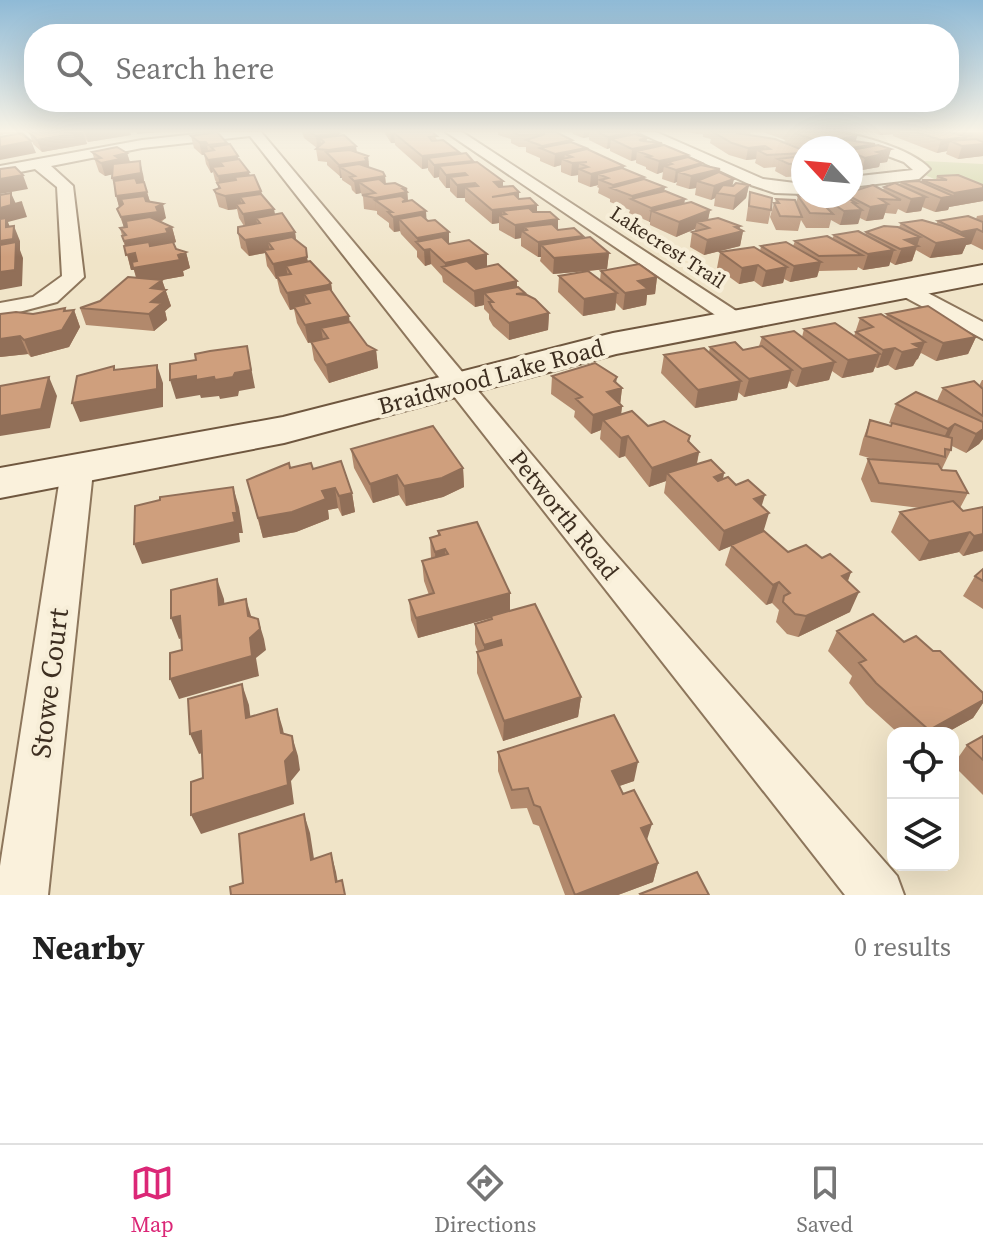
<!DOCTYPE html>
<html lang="en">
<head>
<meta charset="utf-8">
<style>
  :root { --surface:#fff; --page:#f6f6f6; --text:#222; --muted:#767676; --line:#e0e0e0; --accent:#db2777 }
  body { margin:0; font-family:"Source Serif 4",serif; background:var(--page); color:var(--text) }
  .controls { position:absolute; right:24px; bottom:24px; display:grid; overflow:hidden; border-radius:16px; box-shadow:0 8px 32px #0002 }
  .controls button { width:72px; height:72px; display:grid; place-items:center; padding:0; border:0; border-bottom:2px solid var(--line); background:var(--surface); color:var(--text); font:40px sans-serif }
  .compass { position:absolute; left:791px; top:136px; width:72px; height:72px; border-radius:50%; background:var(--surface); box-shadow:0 8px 32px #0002; rotate:296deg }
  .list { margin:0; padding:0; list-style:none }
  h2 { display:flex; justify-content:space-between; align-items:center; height:104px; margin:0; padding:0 32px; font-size:34px }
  h2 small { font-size:26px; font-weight:400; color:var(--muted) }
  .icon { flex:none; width:44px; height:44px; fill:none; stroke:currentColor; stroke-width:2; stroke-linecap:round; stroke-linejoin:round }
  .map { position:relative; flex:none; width:983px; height:895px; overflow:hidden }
  .search { position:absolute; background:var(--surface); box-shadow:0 8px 32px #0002; left:24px; right:24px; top:24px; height:88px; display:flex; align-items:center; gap:20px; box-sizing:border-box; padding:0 28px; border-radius:32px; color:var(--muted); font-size:30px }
  .sheet { height:248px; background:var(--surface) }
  nav { display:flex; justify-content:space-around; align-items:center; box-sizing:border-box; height:112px; border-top:2px solid var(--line); background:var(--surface); font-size:22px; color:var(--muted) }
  nav a { display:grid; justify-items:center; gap:4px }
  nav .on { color:var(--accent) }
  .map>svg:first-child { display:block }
  .green { fill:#c9cf9b }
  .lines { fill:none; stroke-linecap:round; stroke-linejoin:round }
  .street-casing { stroke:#8d765c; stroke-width:4 }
  .secondary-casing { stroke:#6f573f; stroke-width:4 }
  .street { fill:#faf1dc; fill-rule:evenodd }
  .secondary { fill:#faf1dc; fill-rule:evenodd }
  .wall { fill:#b2896c }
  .shaded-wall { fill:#916f58 }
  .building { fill:#cf9f7d; stroke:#916f58; stroke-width:2 }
  .labels { text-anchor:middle; stroke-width:8; stroke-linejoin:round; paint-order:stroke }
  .far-street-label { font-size:20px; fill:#3d2e20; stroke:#f7eed8 }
  .street-label { font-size:24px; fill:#3d2e20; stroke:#f7eed8 }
  .near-street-label { font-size:28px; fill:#3d2e20; stroke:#f7eed8 }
</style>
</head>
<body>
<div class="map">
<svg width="983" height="895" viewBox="0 0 983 895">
  <rect width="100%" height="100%" fill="#f0e4c8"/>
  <path class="green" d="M924,161L983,164V200L925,175Z"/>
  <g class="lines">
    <g class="street-casing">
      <path id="street" d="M215,132H261L604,541L897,876L904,895H845L250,136L142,148L51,166L73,186L84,277L57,302L0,317V303L33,297L62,276L57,187L35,169L0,176V166L142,140Z
        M446,132H462L750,320L738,327L730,325Z
        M638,132H656L763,179L803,184V194L775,193L751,185Z
        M823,132C850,130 912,149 930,169L919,179L851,187V177L913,170L904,162Z
        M907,282L983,322V339L899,294L896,289L899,284Z
        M77,461L88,464L93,471L48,895H0V866L61,471L66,464Z"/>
    </g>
    <g class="secondary-casing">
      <path id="secondary" d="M983,265V283L616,354L284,443L0,498V468L283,417L613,333Z"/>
    </g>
    <use href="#street" class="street"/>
    <use href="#secondary" class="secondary"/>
  </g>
  <path class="wall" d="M0,132H20V133L4,134L0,136Z
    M29,132H130L131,135L88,142L86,140L87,144L42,152L33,144Z
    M302,132H337L339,136L357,152L368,156L369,167L385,176L386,184L407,189L408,201L426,211V220L449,232V244L487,267L517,281V287L525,295L549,313L548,330L509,340L493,326L489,319V314L484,309V305L475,307L443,282L442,276L431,264L425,266L417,257V251L401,234L400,231L394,232L389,227V223L377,214V211L364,209L363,197L361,193L356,194L352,190L351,186L342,180V178L327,165V162L318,161L316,149L317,148L304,138Z
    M384,132H432L437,140L473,162L503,187L519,192V199L537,205V212L558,229L583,236V238L609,253L607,269L588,271L600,280L601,271L657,277L655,294L647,295L646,305L623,310L616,303L615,310L583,316L558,292L559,276L587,271L553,274L540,261L541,257H538L521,246V238L515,239L499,230V223L492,224L465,201V198H457L450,191V188H446L439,179V177L434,178L428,170V168L422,169L395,145V143H391Z
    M498,132H556L572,142L586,148V149L623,169L644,177V179L684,204L710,210L708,220L740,226L739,229L743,231L740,246L704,255L690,247L692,232L695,231V229L676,237L650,225V222L629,213L630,210L610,202V199L598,193L599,188L597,187L598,185L590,187L578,182V175L571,176L561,172V165L554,167L540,161V158L526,152V147H519L511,143V139L498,135Z
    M573,132H630V135L647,141L662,143L661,145L688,155V158L702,163L701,165L720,169L719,172L732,186L749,185L746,198L733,210L714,206L715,198L711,200L695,195L696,188L689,189L676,185L677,182L674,183L662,179L663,172L657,174L646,169V167L636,163V160L631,161L610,151V148L607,149L589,140V137L583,138L573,134Z
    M688,132H751L750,135L803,150V176L786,177L775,171L776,167L764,168L755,163L756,159L746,160L729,155L710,143L711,139L703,137V134H697Z
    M763,132H842L857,136L855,141L875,144L874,146L891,149L887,162L880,163L879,167L862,170L851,166V148L803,149L784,142L785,140Z
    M872,132H983V156L958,159L946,154L947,151L937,153L893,136V134L880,135Z
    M191,136L227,143L238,156V159L261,191L262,195L275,214L295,232L296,241L308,262L331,283L332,291L350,322L367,345L376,350L378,368L329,383L314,360L311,342L323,339L308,343L297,323L294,309L290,310L280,292L277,279H276L267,266L265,253L249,256L241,248L238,233L244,226L239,218L237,209L228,210L219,207L218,204L214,190L218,189V185L215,180L213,172L211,173L206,164L204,154L202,155L194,148Z
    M92,152L127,153L130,162L143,174L144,183L150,202L166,218L161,222L172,227L176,242L173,243L176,249L186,252L190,268L183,271L184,276L162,280L171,306L165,311L167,320L154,331L86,325L80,308L100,301L136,278L134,270H131L120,228L124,227L117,209L119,207L112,174L105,176L99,172Z
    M937,176L983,185V201L949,207L948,210L935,212L922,207L921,211L906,213L898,209L896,214L885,213L883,219L866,221L860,218L858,224L840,225L831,220L829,228H806L801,220L798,231L776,230L770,217L774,203H775L776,199L796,203L798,196L827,208L830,196H851L883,190L884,187L899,185L901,182H921L922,180H936Z
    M750,192L771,210L768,224L746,221Z
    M983,215V250L971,244L966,245L962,254L930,258L916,250L912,261L895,265L890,262L889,266L863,270L858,267L857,270L819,271L817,277L790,282L784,279L783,283L762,287L754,281L739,284L717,268L720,252L760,251L761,246H793L795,241L832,239L834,235H865L866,232L899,227L901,223L936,224L938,221L976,219L977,216Z
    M74,310L80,327L69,347L31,357L28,354L0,357L33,314Z
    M887,314L976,337L968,354L936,361L921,353L913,366L895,370L888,365L877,368L875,367L873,372L842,378L832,371L829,380L796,387L789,381L787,388L744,397L738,392L737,400L695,408L661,373L664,355L709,352L710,347L743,350L759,346L762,337H802L804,329L854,336L860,318L886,317Z
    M552,376L616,382L622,388L620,404L622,406L621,414L648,426L690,436L689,443L699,452L697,464L724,473L723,479L762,506L764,531L788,552L822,558L851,572L848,581L850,612L798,637L787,634L776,622L779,610L772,603L766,605L725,565L731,546L719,551L664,493L666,481L649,487L625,456L619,458L600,439L601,430L591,434L574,417L575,411L551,394Z
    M982,380H983V439L979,444L966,453L952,446L951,450L942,469L968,493L960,508L963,511L983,507V551L963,556L959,552L919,561L891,532L900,512L920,508L871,502L861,479L868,459L876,460L859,455L863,439L870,420L891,426L892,424L889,423L896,404L937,401L943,388L979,386Z
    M351,449L463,468L464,487L443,497L406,506L399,495L373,503L354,468Z
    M290,468L313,469L352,493L355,512L342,516L338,508L328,510L329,519L296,532L263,538L247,480Z
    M438,531L510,611L581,697L578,717L503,741L477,673V652H478L475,644V624L491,618L418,638L411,620L409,600L429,595L424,581L422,561L431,558L430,538L438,535Z
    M983,569V609L963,596L975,576Z
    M837,631L904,642L983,693V703L973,718L946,733H898L866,704L849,683L852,676L828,651Z
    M983,736V795L953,765L967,745Z
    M498,752L634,781L619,786L658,863L653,882L618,895H565L539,826L533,824L527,808L511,809L498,771Z"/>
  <path class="shaded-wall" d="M83,132L87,144L42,152L37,140Z
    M85,132H130L131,135L88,142Z
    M137,132H162L137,134Z
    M390,132H406L394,133L395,143H391Z
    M584,132H589V137L583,138Z
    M631,132L629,144L611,139L610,148L607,149L608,137Z
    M881,132H894L893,134L880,135Z
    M964,132H974L972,137H967L964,146L983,144V156L958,159L962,146L950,141L947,151L937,153L941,140L962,137Z
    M339,133L340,145L324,142L320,138L322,147L317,148L316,136Z
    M857,136L854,148L875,144L871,156L851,152V148L840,139Z
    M647,138L646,146L662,143L660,155L651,156L637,151L636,160L631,161L632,149L639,140Z
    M572,140L571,151L586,148L585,160L565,154L564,160L562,159L561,165L554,167L555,154L542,149V146Z
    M31,141L36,153L0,160V147Z
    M199,142H206L209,154L202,155Z
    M356,146L358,159L330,156L329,150Z
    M765,146L763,153L757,150L756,159L746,160L748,148Z
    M891,149L887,162L880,163L879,167L862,170L865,158L877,152Z
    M459,152L460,162L473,161V173H465V184L475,183V196L465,187V198H457V185L450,177V188H446V175L440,167L439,177L434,178V165L428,158V168L422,169V156Z
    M127,153L131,166L124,172L105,176L101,163L115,156Z
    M688,155L686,167L702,163L700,174L720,169L717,182L697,181L696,188L689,189L691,176L678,172L677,182L674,183L676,170L672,164L668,162L667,167L664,166L663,172L657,174L659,161Z
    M238,156L240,169L220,162L222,171L212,167L213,172L211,173L208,160Z
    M368,156L369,168L340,167L342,178H340L339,165L365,158Z
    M140,161L143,174L145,187L116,192L112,178Z
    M587,162L579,163L578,175L571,176L572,163Z
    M624,166L622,179L608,178L598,174V185L590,187L591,174Z
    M249,172L252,185L236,180L235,177L237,187L221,190L218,176Z
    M23,175L28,189L0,194V179Z
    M385,176L386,189L359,182L361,193L356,194L354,181Z
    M644,177L642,191L612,188L613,185Z
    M734,179L731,192L717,193L715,198L711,200L714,186Z
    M503,181V195L519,192V206L537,205V219L506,214L502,211V217L499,215V223L492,224V197L494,182Z
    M749,185L746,198L733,210L735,196Z
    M665,187L663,201L632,200V196Z
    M983,188V201L949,207L948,210L935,212L941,198L953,196L954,193Z
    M407,189L408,202L426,211L427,226L399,219L400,231L394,232L393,217L402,207L375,200L376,212L375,198Z
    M261,191L264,204L244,203L240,197L242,208L236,204L237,209L228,210L225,196Z
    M147,192L151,205L120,210L116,196Z
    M11,193L16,204L22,202L27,217L8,222L12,233L14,226L20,241V250L23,258L22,286L0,290V208Z
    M926,197L921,211L906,213L911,199Z
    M685,199L683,213L652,211L650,222H649L651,208Z
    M853,203H856L854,210H862L858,224L840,225L844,211Z
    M163,204L166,218L160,221L162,226L125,232L121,217Z
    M888,204L883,219L866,221L870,207Z
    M274,209L277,224L260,223L256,218L258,227L246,229L243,214Z
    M710,210L707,224L697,222L695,229L676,237L679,222Z
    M558,219V233L524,227V233L522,231L521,238L515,239V225Z
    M740,226L739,232L743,231L740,246L704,255L707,240Z
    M172,227L176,242L171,244L178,255L186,252L190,268L183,271L184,276L162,280L171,306L165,311L167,320L154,331L134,270H131L124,241Z
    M977,229L971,244L966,245L962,254L930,258L936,243L958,240L961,232Z
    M295,232L297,247L273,249L268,242L270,252L264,250L265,253L249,256L245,240Z
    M449,232V247L430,249L431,264L425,266L424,250L418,244L417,238Z
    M583,236L582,251L541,245V257H538V242Z
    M920,237L912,261L895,265L905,240Z
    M894,250L889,266L863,270L868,254Z
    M609,253L607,269L553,274L554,258Z
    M487,254V270L445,269V263Z
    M307,257L310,273L291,274L286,266L288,277L277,276V279H276L273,264Z
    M821,262L817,277L790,282L794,266Z
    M758,265L754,281L739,284L742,268Z
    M787,267L783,283L762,287L766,271Z
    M657,277L655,294L647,295L646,305L623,310L625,293L638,281Z
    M517,281V294L525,293L524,309L493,302L484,293V305L475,307L474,291Z
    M331,283L333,299L310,303L304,294L306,306L290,310L287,293Z
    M617,293L615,310L583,316L584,299Z
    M65,308L69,318L74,310L80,327L69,347L31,357L24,340Z
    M549,313L548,330L509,340V323Z
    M349,316L351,333L321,328L323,339L308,343L305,325Z
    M20,336L28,354L0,357V339Z
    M976,337L968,354L936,361L943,343Z
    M925,342L918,359L916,360L913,366L895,370L902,352L913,344Z
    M247,346L255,388L239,391L238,396L220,399L219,396L201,398L200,395L176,399L170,380L196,376L214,377Z
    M895,348L888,365L877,368L883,350Z
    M376,350L378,368L329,383L326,365Z
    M880,354L873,372L842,378L848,360Z
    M835,362L829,380L796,387L802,369Z
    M157,365L163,383V407L80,422L72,403Z
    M792,370L787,388L744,397L749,379Z
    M49,377L57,396L50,428L0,436V416Z
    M617,377L615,390L622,388L620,406L607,392Z
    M741,381L737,400L695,408L698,390Z
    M622,406L620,424L603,420L601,430L591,434L593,415Z
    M955,424L946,443L939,448L948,429Z
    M983,429V439L979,444L966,453L976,434Z
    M628,436L625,456L619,458L621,438Z
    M690,436L686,457L699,452L695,471L667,473L666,481L649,487L652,468L688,441Z
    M463,468L464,487L443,497L406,506L404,486Z
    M724,473L720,492L714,477Z
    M397,475L399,495L373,503L370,484Z
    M233,487L239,507L243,533H239L240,542L142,564L134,544L233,513Z
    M335,488L338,508L328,510L329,519L296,532L263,538L258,518L322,491Z
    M352,493L355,512L342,516L339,496Z
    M765,495L759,515L754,499Z
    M769,513L763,533L719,551L724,531Z
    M970,532L959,552L919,561L929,541Z
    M983,534V551L963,556L974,536Z
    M445,549L446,569L436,572L435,552Z
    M851,572L843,593L842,576Z
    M217,579L224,599L226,625L219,605Z
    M779,582L772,603L766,605L773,585Z
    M859,592L850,612L798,637L806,616Z
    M510,593V613L491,616V618L418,638L416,618Z
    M246,599L252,619H258L264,639L266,650L256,658L259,676L179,699L170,679L248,616Z
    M180,616L188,636L179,639L171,618Z
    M501,640V661L484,666V645Z
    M242,684L249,705L253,738L246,718Z
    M581,697L578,717L503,741L504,721Z
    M983,700V703L973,718L946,733H927L929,730Z
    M277,709L283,729L287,752L281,733Z
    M201,731L209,751L199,754L190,734Z
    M292,736L298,756L300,770L291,781L294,804L201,834L191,815L285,761Z
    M638,762L634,781L608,790L612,771Z
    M304,814L310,833L317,878L311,860Z
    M652,824L646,843L641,828Z
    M331,853L336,872L340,895L336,882Z
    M658,863L653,882L618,895H575Z"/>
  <path class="building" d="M29,132H83L37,140Z
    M217,132L227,143L208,145L206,142H199L191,136Z
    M310,132H337L339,133L316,136Z
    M399,132H432L437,136L429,137L432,141L443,140L459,152L422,156L394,133Z
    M513,132H556L572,140L542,146L526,140L545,134L519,135Z
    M597,132H631L608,137Z
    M713,132H747L736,133L775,139L803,150V153L767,155L757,150L770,149L765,146L748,148L732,143Z
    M792,132H842L857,136L840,139L875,144L851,148H839Z
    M916,132H950L967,137L941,140Z
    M22,133L31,141L0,147V137Z
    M635,134L647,138L639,140L643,141L662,143L632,149L611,139Z
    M344,135L356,146L329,150L316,149L324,142L320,138Z
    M976,139L983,142V144L962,146L950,141Z
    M571,142L586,148L555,154L540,148Z
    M230,144L238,156L208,160L203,152L214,150L211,147Z
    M664,145L688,155L659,161L647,157L651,156L637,151Z
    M878,145L891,149L877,152L883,154L865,158L851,152V150Z
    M117,147L127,153L115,156L120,159L101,163L95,159L101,158L92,152Z
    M587,149L624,166L591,174L579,169L588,167L579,163L587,162L572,163L562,159L572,157L565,154Z
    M350,150L368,156L365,158L367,161L339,165L326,152Z
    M466,153L473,161L434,165L428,158Z
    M803,156V163L789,164L778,159Z
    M688,157L702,163L676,170L664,166L672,164L668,162Z
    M239,159L249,172L218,176L212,167L223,166L220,162Z
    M140,161L141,173L112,178L113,164Z
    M477,162L503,181L494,182L499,187L513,186L519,192L492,197L514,194L519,199L530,198L537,205L492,210L465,187L478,186L475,183L457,185L450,177L467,175L465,173L446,175L439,166Z
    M359,164L383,172L385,176L354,181L350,177L355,176L340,167Z
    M701,165L720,169L691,176L678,172Z
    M15,167L23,175L0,179V169Z
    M622,168L644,177L613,185L600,180L608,178L598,174Z
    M719,172L734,179L714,186L697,181Z
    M254,175L261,191L225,196L216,193L214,190L220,188L217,183L236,180L235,177Z
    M958,175L983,185V188L954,193L922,180H947L937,176Z
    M135,178L137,183L144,182L147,192L116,196L114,181Z
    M379,179L385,184L395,183L407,189H403L407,192L375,198L362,195L375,193L359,182Z
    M644,179L665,187L632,196L611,188Z
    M919,181L953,196L941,198L901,182Z
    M736,183L749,185L735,196L717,193L723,185L733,186Z
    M895,183L926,197L911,199L884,187Z
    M873,185L901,200L880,199L888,204L870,207L849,196H851V192Z
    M665,191L685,199L651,208L631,199Z
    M750,192L772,198L771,210L749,206Z
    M11,193V205L22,202L0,208V195Z
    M261,194L274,209L243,214L236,204L244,203L240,197Z
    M144,196L146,201L163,204L156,207L158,212L121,217L117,209L123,204L121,199Z
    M401,196L406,200L402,202L412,200L426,211L393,217L388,212H392L375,200Z
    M798,196L816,197L833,214L810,213Z
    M831,196H844L856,203H853L862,210L844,211L829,201H838Z
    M776,199L795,200L802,217L780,216L774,203H779Z
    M691,202L710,210L679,222L652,211Z
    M529,208L533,212H550L558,219L515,225L499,215L506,214L502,211Z
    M282,213L295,232L245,240L238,233V227L260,223L256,218Z
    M421,215L428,221L435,220L449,232L417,238L399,219Z
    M968,216L983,222V232L977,229L961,232L938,221Z
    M150,217L172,227L166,229L168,233L124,241L122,236L126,235L120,228L127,227L126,221Z
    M6,218V227L14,226L13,239L0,241V219Z
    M718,218L740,226L735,227L743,231L707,240L692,232L709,228L697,222Z
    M922,220L943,226L968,238L936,243L901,223Z
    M552,224L558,230L574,228L583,236L538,242L522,231L527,230L524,227Z
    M884,226L898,227L920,237L905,240L918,246L900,249L866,232Z
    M858,231L894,250L868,254L834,235Z
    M827,236L862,255L819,256L795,241Z
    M292,237L306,248L307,257L273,264L264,250L273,249L268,242Z
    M442,237L449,244L469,240L487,254L445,263L430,249L424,250L416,242Z
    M590,237L609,253L554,258L541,245Z
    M16,242L15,270L0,272V245Z
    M149,242L150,246L173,242L176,249L186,252L178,255L180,260L133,268L132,262L137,261L135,253L126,255L124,246Z
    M786,242L821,262L794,266L761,246Z
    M754,247L787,267L766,271L758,265L742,268L720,252Z
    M310,261L331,283L328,285L287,293L277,276L291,274L286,266Z
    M467,261L476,269L498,264L517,281L474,291L442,267Z
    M639,264L657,277L638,281L648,289L625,293L601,271Z
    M588,271L617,293L584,299L559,276Z
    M128,277L162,280L151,288L166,290L151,302L162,303L149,314L80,308L100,301Z
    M518,287L525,293L516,294L527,295L535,299L549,313L509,323L493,309L489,302H493L484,293Z
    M330,289L349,316L305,325L294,307L310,303L304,294Z
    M928,306L976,337L943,343L887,314Z
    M65,308L64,311L74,310L62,330L24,340L20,336L0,339V314L16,312L33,314Z
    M881,314L925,342L913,344L920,348L902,352L895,348L883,350L856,332L873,327L860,318Z
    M350,322L367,345L376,350L326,365L311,342L328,338L321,328Z
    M835,323L880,354L848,360L804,329Z
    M794,331L835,362L802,369L762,337Z
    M735,342L743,350L762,346L792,370L749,379L710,347Z
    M247,346L251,370L235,373L233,377L215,380L214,377L196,380V376L170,380V364L196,360L195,354L210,351Z
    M704,348L741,381L698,390L664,355Z
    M595,363L617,377L614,381L622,388L607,392L622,406L593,415L576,399L582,397L552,376Z
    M157,365V389L72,403L77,376L114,366V370Z
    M49,377L41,409L0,416V386Z
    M974,381L983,389V416L943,388Z
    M916,392L983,422V429L976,434L955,424L948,429L896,404Z
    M632,411L648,426L664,421L690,436L688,441L699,452L652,468L628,436L621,438L603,420Z
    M870,420L891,426L892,423L952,438L951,450L945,449V457L866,436Z
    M433,426L463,468L442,478L404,486L397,475L370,484L351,449Z
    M868,459L938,464L942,470L956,471L968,493L879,483Z
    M711,460L724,473L714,477L718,481L728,477L736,485L748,480L765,495L754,499L769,513L724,531L667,473Z
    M341,461L352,493L339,496L335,488L322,491L326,499L292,512L258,518L247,480L289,463L290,468L311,463L313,469Z
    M233,487L237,513H233L235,522L134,544L135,506L160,500V497Z
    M953,501L963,511L983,507V534L974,536L970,532L929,541L900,512Z
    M477,522L510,593L416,618L409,600L434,593L422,561L448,554L445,549L435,552L430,538L440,535L438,531Z
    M764,531L788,552L806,545L822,558L830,554L851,572L842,576L859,592L806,616L795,614L783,602L784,596L790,593L779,582L773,585L731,545Z
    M983,569V581L975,576Z
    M217,579L219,605L246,599L248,616L258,619L260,629L250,638L252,656L170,679V653L182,650L180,616L171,618V590Z
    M535,604L581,697L504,721L477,652L502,645L501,640L484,645L475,624L492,619L491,616Z
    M873,614L904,642L916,636L933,651H940L983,693V700L929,730L876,683L859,663L866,660L837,631Z
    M242,684L246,718L277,709L281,733L292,736L294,751L285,761L288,785L191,815V782L203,778L201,731L190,734L188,699Z
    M614,715L638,762L612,771L623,794L634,790L652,824L641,828L658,863L575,895L540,807L534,805L528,788L512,790L498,752Z
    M983,736V760L967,745Z
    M304,814L311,860L331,853L336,882L342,880L345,895H231L230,887L243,883L239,834Z
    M697,872L709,895H641L640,894Z"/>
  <linearGradient id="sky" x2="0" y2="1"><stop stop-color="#8fbad6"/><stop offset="0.51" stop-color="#f8f3e6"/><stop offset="1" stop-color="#f8f3e6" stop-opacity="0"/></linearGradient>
  <rect width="983" height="257" fill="url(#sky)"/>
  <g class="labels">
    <g class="far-street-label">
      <text transform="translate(668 247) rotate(33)" y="7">Lakecrest Trail</text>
    </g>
    <g class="street-label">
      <text transform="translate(491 377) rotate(-15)" y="8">Braidwood Lake Road</text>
      <text transform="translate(564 515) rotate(51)" y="8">Petworth Road</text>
    </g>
    <g class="near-street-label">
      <text transform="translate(49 683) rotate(-83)" y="10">Stowe Court</text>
    </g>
  </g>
</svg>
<div class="controls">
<button><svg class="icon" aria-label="locate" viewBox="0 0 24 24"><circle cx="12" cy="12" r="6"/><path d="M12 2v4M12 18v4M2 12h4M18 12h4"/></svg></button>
<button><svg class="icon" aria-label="layers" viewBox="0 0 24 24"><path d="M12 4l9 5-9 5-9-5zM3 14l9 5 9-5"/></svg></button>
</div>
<svg class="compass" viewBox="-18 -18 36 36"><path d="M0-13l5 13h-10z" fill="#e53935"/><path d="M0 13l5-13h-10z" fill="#767676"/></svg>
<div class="search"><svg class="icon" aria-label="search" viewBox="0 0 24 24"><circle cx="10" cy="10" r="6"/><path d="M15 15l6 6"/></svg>Search here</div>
</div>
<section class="sheet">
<h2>Nearby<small>0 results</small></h2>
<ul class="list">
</ul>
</section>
<nav>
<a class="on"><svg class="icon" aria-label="map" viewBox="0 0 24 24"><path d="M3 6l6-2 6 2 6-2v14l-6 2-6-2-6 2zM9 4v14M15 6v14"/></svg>Map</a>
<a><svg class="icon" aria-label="directions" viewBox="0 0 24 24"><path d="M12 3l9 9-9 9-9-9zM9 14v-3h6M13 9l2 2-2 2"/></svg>Directions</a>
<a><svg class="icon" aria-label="saved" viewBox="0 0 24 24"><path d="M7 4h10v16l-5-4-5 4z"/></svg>Saved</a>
</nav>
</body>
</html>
